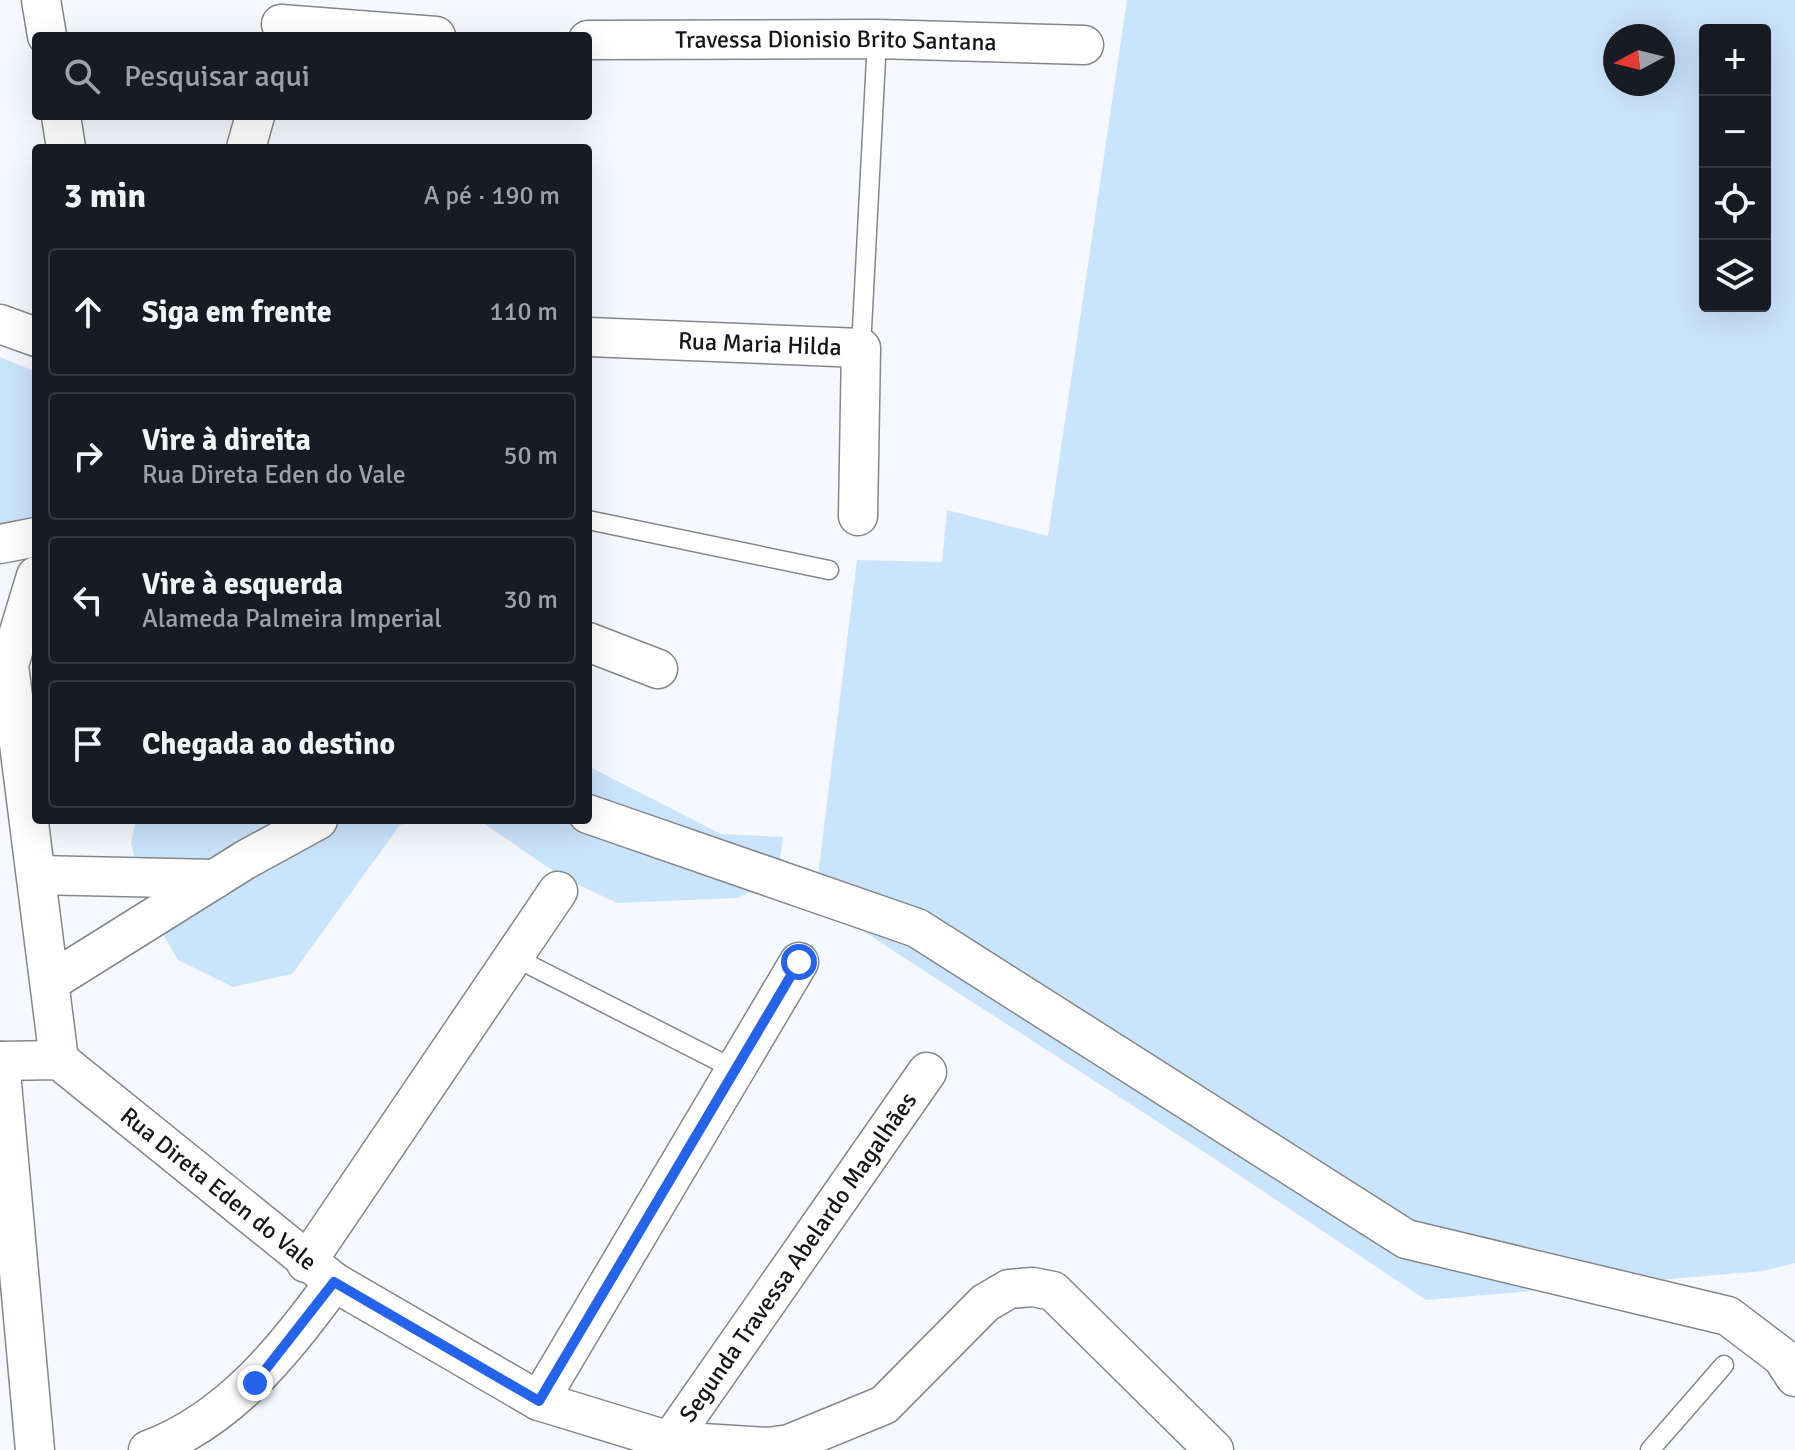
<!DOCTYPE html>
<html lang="pt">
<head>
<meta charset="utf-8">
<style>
  :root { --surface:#171b24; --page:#20242c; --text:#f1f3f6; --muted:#9ea1a6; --line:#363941 }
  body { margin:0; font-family:Signika,sans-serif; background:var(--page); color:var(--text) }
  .controls { position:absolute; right:24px; top:24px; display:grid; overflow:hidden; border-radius:8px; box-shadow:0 8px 32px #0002 }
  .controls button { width:72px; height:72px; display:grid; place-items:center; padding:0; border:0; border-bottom:2px solid var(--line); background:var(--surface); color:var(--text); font:40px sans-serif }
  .compass { position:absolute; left:1603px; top:24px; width:72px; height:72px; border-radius:50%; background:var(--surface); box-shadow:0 8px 32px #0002; rotate:263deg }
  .stop { position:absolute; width:24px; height:24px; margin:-18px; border:6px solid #2563eb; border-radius:50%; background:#fff }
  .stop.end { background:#2563eb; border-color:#fff; box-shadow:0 2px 8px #0008 }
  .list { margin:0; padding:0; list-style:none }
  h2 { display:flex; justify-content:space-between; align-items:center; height:104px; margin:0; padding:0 32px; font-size:34px }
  h2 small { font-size:26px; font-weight:400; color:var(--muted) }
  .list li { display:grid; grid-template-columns:52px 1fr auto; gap:24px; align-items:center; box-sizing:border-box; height:128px; margin:0 16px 16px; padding:0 16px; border:2px solid var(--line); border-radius:8px }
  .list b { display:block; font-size:30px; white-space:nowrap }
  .list p { margin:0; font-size:26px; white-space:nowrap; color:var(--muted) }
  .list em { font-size:26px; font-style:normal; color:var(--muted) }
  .icon { flex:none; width:44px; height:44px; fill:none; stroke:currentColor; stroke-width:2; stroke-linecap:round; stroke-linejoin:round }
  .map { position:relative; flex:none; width:1795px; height:1450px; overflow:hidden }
  .search { position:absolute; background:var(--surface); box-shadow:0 8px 32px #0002; left:32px; top:32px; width:560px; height:88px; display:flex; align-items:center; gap:20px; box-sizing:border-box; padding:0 28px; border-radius:8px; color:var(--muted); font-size:30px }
  .panel { position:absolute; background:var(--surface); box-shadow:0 8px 32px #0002; left:32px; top:144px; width:560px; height:680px; border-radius:8px }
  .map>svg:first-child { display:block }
  .green { fill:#cae4fc; fill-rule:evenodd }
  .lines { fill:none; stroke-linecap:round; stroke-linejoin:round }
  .service-casing { stroke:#84878b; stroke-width:21 }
  .minor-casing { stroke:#84878b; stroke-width:41 }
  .service { stroke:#fff; stroke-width:18 }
  .minor { stroke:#fff; stroke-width:38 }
  .route { stroke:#2563eb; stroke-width:10 }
  .labels { text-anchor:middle; stroke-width:7; stroke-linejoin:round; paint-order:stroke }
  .street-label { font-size:24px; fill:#151617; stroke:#fff }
</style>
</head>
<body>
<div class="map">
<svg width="1795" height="1450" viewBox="0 0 1795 1450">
  <rect width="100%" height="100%" fill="#f5f8fc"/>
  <path class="green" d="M1127,0H1795V1263L1763,1271L1426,1300L1212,1157L815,900L857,560L942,562L947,510L1048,536ZM1705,30H1765V306H1705ZM1615,36H1663V84H1615Z
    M0,357L36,372V517L25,529L0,532Z
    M588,766L721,834L783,837L777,881L737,898L617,903L562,877L479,820H588Z
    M136,820H415L400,825L292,974L233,987L178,960L146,905L131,843Z"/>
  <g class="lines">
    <g class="service-casing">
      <path id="service" d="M861,348L877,39
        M588,520L829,570
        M512,956L736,1070
        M1650,1450L1724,1365"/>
    </g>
    <g class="minor-casing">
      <g id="minor">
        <path d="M41,0L47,36"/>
        <path d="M281,24L436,36"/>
        <path id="s1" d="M588,40L877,39L1084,45"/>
        <path d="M61,116L66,148"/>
        <path d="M246,148L255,116"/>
        <path d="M0,324L36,337"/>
        <path id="s2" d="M588,337L861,348L858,516"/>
        <path d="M0,544L36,537"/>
        <path d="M36,576L9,665L59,1060"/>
        <path d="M588,642L658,669"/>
        <path d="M588,814L917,928L1406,1239L1728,1316L1782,1357L1795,1377"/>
        <path d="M36,875L215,879"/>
        <path d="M50,982L245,860L318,820"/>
        <path id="s3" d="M0,1061L59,1060L334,1282L539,1401L670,1441L769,1447L789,1444L884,1405L985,1303L1009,1289L1033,1287L1053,1291L1214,1450"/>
        <path d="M0,1061L35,1450"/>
        <path d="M306,1263L558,891"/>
        <path d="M539,1401L799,962"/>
        <path id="s4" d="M670,1441L927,1072"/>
        <path d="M148,1450C229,1420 285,1350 334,1282"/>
      </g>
    </g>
    <use href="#service" class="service"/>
    <use href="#minor" class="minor"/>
  </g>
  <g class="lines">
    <path class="route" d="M255,1383L334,1282L539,1401L799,962"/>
  </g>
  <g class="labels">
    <g class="street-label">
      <text dy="8" stroke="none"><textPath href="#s1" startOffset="248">Travessa Dionisio Brito Santana</textPath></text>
      <text dy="8" stroke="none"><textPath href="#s2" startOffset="172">Rua Maria Hilda</textPath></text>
      <text dy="8" stroke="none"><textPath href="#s3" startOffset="264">Rua Direta Eden do Vale</textPath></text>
      <text dy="8" stroke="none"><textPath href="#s4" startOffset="224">Segunda Travessa Abelardo Magalhães</textPath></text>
    </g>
  </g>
</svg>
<div class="controls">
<button>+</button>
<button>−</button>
<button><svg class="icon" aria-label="locate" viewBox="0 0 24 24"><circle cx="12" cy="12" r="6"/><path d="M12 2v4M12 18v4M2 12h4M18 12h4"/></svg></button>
<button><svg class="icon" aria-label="layers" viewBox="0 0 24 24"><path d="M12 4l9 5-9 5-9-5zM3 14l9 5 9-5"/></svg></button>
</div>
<svg class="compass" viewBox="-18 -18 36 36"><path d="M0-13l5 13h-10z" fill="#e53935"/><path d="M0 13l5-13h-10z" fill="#9ea1a6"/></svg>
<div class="stop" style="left:799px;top:962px"></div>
<div class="stop end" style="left:255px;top:1383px"></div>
<div class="search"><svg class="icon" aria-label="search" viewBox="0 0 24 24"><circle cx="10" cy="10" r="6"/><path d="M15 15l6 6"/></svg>Pesquisar aqui</div>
<section class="panel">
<h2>3 min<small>A pé · 190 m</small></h2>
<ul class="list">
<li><svg class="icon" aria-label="ahead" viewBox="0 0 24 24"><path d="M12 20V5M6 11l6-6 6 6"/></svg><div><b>Siga em frente</b></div><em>110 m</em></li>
<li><svg class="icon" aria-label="right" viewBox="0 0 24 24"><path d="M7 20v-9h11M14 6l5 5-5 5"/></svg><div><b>Vire à direita</b><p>Rua Direta Eden do Vale</p></div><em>50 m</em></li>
<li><svg class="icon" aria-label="left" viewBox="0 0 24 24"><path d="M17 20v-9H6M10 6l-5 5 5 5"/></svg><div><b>Vire à esquerda</b><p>Alameda Palmeira Imperial</p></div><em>30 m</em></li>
<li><svg class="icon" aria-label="arrive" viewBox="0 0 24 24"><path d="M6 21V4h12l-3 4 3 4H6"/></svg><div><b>Chegada ao destino</b></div></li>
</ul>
</section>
</div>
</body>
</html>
